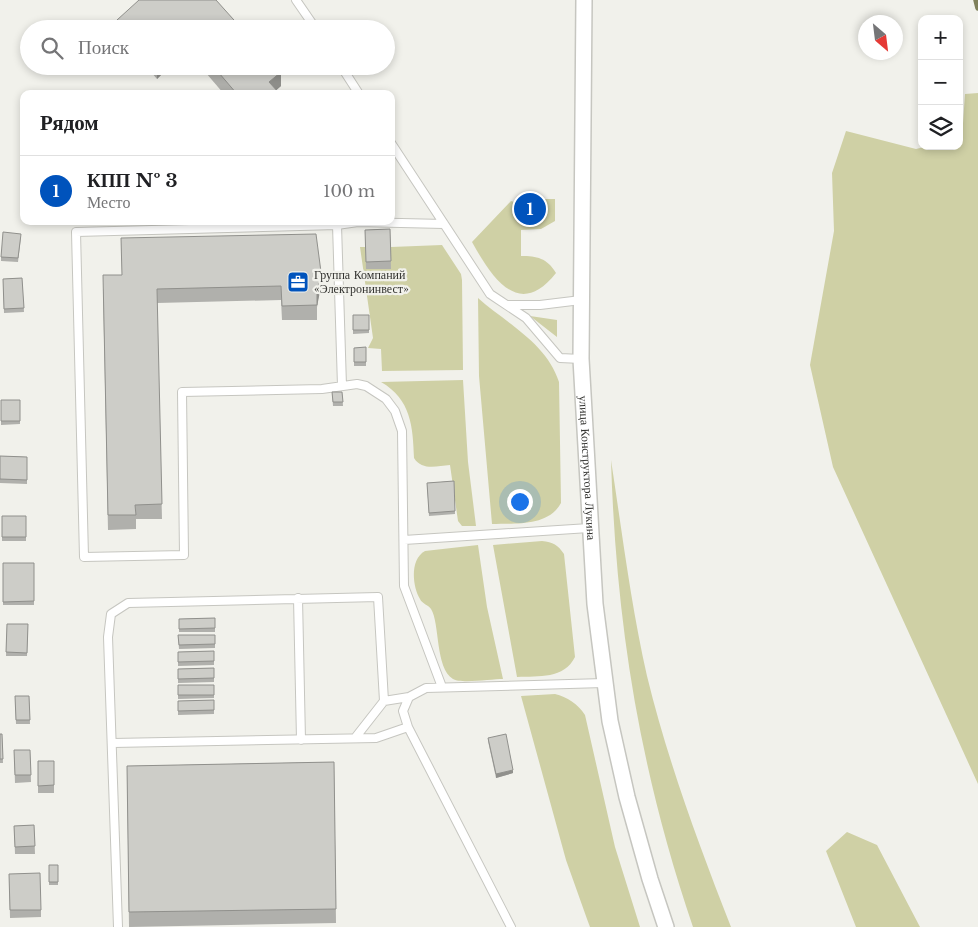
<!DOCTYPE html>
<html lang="ru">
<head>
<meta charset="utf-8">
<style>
  :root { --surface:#fff; --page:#f2f2f2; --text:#202124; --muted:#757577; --line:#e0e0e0; --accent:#0053bc }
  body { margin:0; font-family:"Libre Baskerville",serif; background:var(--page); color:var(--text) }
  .controls { position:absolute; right:15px; top:15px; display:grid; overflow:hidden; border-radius:10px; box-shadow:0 2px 8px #0003 }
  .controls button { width:45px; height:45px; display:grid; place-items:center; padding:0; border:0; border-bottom:1px solid var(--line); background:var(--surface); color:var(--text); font:25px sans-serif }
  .compass { position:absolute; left:858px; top:15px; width:45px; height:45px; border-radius:50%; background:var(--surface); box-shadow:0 2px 8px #0003; rotate:152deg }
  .you { position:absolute; left:519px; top:501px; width:18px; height:18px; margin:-12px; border:4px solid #fff; border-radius:50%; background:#1a73e8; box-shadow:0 0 0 8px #1a73e833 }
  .badge { display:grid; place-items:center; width:32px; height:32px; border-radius:50%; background:var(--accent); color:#fff; font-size:16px; font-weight:700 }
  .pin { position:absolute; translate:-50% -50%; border:2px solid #fff; box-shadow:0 1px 5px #0006 }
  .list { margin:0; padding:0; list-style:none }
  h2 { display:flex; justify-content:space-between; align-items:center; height:65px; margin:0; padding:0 20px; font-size:21px }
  h2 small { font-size:16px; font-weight:400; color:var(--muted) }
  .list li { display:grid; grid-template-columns:32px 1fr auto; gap:15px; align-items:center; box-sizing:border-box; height:70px; padding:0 20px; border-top:1px solid var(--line) }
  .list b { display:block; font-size:19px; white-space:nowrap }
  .list p { margin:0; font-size:16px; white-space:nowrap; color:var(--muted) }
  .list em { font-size:16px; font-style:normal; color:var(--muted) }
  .icon { flex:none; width:28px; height:28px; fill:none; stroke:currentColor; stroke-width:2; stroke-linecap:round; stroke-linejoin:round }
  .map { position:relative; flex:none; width:978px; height:927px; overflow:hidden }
  .search { position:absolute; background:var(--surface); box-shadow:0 2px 8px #0003; left:20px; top:20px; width:375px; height:55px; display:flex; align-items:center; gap:12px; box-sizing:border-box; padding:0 18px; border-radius:28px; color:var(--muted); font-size:19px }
  .panel { position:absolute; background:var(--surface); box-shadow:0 2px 8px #0003; left:20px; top:90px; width:375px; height:135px; border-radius:10px }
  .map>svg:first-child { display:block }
  .green { fill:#cfd0a5 }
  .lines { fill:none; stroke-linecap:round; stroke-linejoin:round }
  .stream { stroke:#7f805a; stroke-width:5.5 }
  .service-casing { stroke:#c6c6c0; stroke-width:10 }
  .minor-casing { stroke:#c6c6c0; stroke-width:18 }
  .service { stroke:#fff; stroke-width:8 }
  .minor { stroke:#fff; stroke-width:15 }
  .wall { fill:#b0b0ac }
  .shaded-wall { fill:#90908c }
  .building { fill:#cdcdc8; stroke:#90908c }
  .labels { text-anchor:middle; stroke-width:4.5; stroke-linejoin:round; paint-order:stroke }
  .poi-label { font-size:12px; fill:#32322f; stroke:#f1f1eb; text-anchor:start }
  .street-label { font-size:12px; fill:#32322f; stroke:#f1f1eb }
</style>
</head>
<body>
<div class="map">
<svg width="978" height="927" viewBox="0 0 978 927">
  <rect width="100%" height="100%" fill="#f1f1eb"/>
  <path class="green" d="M978,93V784L833,467L810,365L834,231L832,173L846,131L916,149L928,146H959V139L962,138L965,94Z
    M544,199H555V221L541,229L521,230V256C537,256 547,258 556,273C519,320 492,278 472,242L511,201L521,204L538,214L539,205Z
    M442,245L461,274L462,280L463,370L382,371L381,349L368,348L373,338L360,247H366L367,269L391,247Z
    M478,298C506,323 547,343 559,382L561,503C548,527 515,523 492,524L479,376Z
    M530,316L557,320V337Z
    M463,380L468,462L476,526H462L458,521L450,465C437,466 422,471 414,458C413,427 411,399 381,382Z
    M611,460C622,532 631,605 647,676C668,762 699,845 731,927H693C640,771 616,625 611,460Z
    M542,541C553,542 558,545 564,554L575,657C564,679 539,676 517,677L493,545Z
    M478,545L487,607L503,679C492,679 461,684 453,679C435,668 440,623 431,609C429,605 422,604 420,599C412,586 410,559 425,551Z
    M555,694C567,697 578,704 585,715L615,847L640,927H590L587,919L566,860L521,696Z
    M847,832L877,845L920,927H856L826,851Z"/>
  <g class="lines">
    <path class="stream" d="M976,0L978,8"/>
    <g class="service-casing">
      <path id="service" d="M296,0L316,29
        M341,66L359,94
        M391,143L490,294L526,318L560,358L581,359
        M337,225L76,232L84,557L184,555L182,392L322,389L357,384L366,386L386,399L395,411L402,431L404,586L442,687
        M508,305H540L581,300
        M342,386L337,225L358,222L444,224
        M404,540L589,528
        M298,598L301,740
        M408,727L403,711L409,697L426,688L604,683
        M355,738L384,701L409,697
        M113,743L376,738L408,727L511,927
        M118,927L108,637L111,614L128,603L378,597L384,701"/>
    </g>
    <g class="minor-casing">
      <g id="minor">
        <path id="s1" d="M584,0L581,359L595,604L610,721L627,797L650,879L666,927"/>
      </g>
    </g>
    <use href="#service" class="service"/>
    <use href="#minor" class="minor"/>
  </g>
  <path class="wall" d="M117,20L242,29H117Z
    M146,66H170L157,79Z
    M200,66H276L281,86L276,90L280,94H224Z
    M521,200L539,201L538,214L521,213Z
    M390,229L391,269H366L365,230Z
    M21,237L18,262L1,261V257Z
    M121,238L321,286L317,304V320H282L281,300L157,303L162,519H136V529L108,530L103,290L122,275Z
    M22,278L24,312L4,313L3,279Z
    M353,315H369V333L353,334Z
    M366,347V366H354V348Z
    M332,392H342L343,406H333Z
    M1,400H20V424L1,425Z
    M0,456L27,457V484L0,483Z
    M454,481L455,514L429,516L427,483Z
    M2,516H26V541H2Z
    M3,563H34V605H3Z
    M215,618V632H179V619Z
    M7,624H28L27,656H6Z
    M178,635H215V648L179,649Z
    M214,651V665L178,666V652Z
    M214,668V682L178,683V669Z
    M178,685H214V698L178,699Z
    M15,696H29L30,724H16Z
    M214,700V714L178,715V701Z
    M0,734H2L3,763H0Z
    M488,738L513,773L496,778L488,741Z
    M14,750H30L31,782L15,783Z
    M38,761L54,785V793H38Z
    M334,762L336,923L129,927L127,766Z
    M34,825L35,854H15L14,826Z
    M49,865H58V885H49Z
    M9,874L41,910V917L10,918Z"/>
  <path class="shaded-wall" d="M157,66H170L157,79Z
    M281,72V86L272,94L269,82Z
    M321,272V286L317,307V292Z
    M513,770V773L496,778V774Z"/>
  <path class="building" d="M139,0H216L242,29H125L117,20Z
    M213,66H276L281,72L269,82L280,94H237Z
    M521,200L539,201L538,210H521Z
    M390,229L391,261L366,262L365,230Z
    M3,232L21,234L18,258L1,257Z
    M316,234L321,272L317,292V305L282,306L281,286L157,289L162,504L135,505L136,515H108L103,275H122L121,238Z
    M22,278L24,308L4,309L3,279Z
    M353,315H369V330H353Z
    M366,347V362H354V348Z
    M332,392H342L343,402H333Z
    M1,400H20V421H1Z
    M0,456L27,457V480L0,479Z
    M454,481L455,511L429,513L427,483Z
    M2,516H26V537H2Z
    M3,563H34V601L3,602Z
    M215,618V628L179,629V619Z
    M7,624H28L27,653L6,652Z
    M178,635H215V644L179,645Z
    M214,651V661L178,662V652Z
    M214,668V678L178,679V669Z
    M178,685H214V695H178Z
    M15,696H29L30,720H16Z
    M214,700V710L178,711V701Z
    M0,734H2L3,759H0Z
    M506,734L513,770L496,774L488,738Z
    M14,750H30L31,775H15Z
    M38,761H54V785L38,786Z
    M334,762L336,909L129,912L127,766Z
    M34,825L35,846L15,847L14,826Z
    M49,865H58V882H49Z
    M40,873L41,910H10L9,874Z"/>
  <defs>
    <g id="office-square" transform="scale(1.125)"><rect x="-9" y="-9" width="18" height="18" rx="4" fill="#0053bc" stroke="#f1f1eb"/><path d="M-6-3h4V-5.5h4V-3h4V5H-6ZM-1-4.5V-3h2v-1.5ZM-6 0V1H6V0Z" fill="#fff"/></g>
  </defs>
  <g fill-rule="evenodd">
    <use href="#office-square" x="298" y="282"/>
  </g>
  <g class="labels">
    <g class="poi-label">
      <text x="314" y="279">Группа Компаний<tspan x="314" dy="14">«Электронинвест»</tspan></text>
    </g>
    <g class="street-label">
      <text dy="4" stroke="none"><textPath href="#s1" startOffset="468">улица Конструктора Лукина</textPath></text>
    </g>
  </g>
</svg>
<div class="controls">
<button>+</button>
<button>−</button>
<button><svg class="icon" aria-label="layers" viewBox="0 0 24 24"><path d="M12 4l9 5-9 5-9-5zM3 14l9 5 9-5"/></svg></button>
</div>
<svg class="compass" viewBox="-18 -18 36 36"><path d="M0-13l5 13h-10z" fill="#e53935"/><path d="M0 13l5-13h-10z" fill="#757577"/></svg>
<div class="you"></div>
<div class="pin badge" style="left:530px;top:209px">1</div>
<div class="search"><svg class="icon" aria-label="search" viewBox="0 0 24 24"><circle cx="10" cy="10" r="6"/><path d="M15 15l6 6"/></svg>Поиск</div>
<section class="panel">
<h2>Рядом<small></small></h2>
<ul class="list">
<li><span class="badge">1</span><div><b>КПП № 3</b><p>Место</p></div><em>100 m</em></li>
</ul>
</section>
</div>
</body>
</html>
